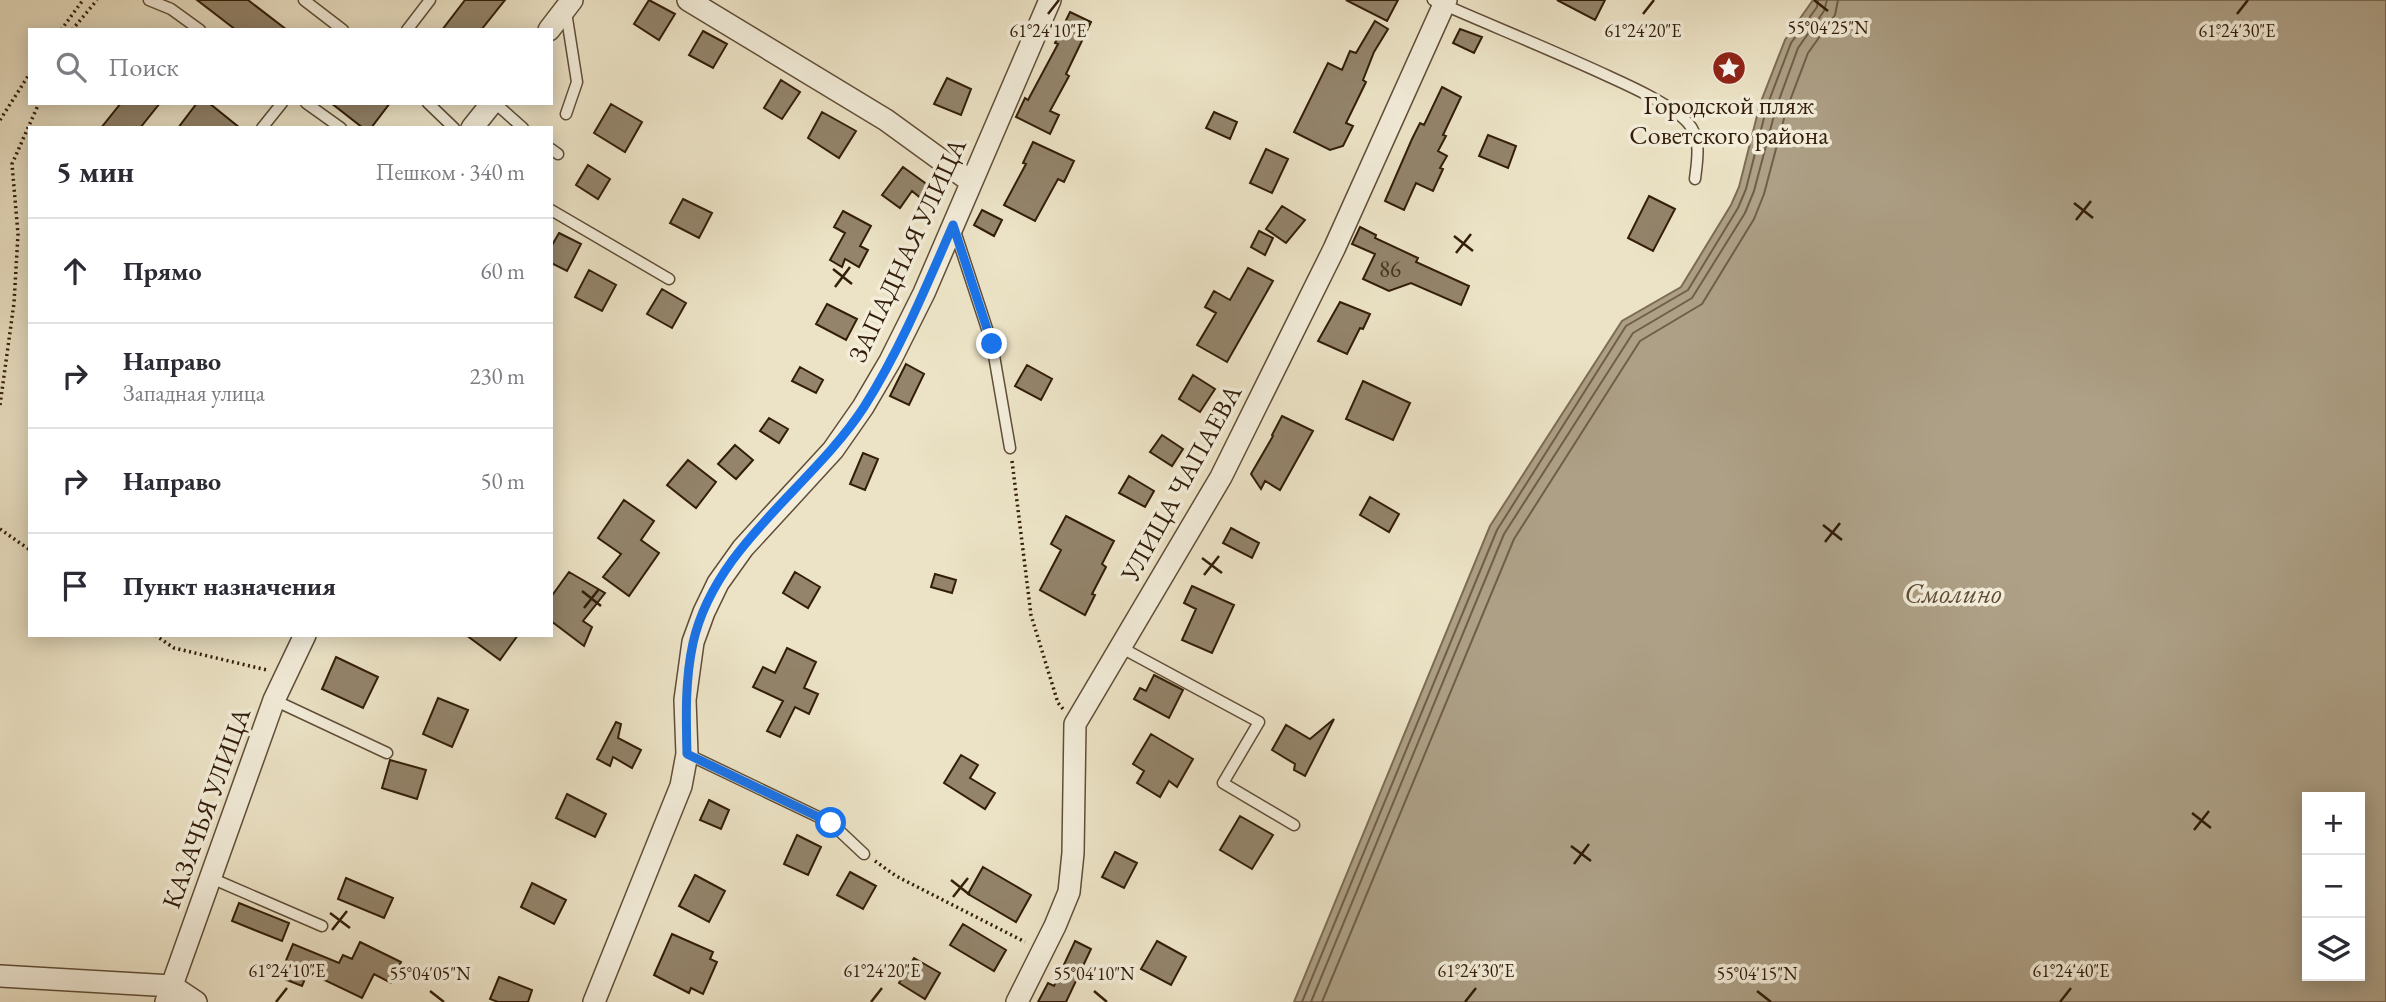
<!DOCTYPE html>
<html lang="ru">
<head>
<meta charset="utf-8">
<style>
  :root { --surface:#fff; --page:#f2f2f3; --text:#2b2b33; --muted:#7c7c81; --line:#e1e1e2 }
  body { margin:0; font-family:"EB Garamond",serif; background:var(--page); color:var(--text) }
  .controls { position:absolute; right:21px; bottom:21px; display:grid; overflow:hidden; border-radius:0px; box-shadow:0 4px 18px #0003 }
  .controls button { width:63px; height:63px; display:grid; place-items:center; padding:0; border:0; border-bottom:2px solid var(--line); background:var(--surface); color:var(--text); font:35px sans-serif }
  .stop { position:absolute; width:21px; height:21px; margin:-16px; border:5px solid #1a73e8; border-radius:50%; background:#fff }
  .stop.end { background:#1a73e8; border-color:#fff; box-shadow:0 2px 7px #0008 }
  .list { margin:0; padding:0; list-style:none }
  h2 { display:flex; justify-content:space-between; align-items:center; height:91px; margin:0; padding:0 28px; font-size:30px }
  h2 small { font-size:23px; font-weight:400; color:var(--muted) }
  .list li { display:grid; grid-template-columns:46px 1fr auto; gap:21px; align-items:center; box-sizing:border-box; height:105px; padding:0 28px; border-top:2px solid var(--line) }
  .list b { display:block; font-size:26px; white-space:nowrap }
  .list p { margin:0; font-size:23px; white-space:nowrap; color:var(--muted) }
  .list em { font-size:23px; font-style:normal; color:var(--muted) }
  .icon { flex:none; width:38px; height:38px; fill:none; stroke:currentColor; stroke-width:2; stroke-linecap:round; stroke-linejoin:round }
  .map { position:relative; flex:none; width:2386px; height:1002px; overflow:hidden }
  .search { position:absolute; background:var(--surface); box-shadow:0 4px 18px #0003; left:28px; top:28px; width:525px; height:77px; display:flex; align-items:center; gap:18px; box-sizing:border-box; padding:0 24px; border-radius:0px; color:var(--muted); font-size:26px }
  .panel { position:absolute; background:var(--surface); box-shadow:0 4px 18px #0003; left:28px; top:126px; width:525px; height:511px; border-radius:0px }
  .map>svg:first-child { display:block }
  .water { fill:#ada086; stroke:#7c6c54; stroke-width:2; fill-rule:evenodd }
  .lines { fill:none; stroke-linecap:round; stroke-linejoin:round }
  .shore { stroke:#705e48; stroke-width:2 }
  .building { fill:#93846b; stroke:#321d09; stroke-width:2 }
  .service-casing { stroke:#604e38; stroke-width:13 }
  .minor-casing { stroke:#604e38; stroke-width:24 }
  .path { stroke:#321d09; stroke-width:3.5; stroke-dasharray:2 3.5; stroke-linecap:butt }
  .service { stroke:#f3edda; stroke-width:10 }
  .minor { stroke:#f3edda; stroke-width:21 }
  .route { stroke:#1a73e8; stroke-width:9 }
  .ticks { fill:none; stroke:#321d09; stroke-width:2.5 }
  .labels { text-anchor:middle; stroke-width:7; stroke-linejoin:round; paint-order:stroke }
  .number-label { font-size:23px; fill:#4a3722 }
  .poi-label { font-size:26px; fill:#321d09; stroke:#f3edda }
  .street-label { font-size:26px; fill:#321d09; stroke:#f3edda }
  .water-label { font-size:28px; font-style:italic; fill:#5d4b35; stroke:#f3edda }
  .ticks-label { font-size:18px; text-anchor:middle; fill:#321d09; stroke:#f3edda; stroke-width:7; stroke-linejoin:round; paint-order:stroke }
</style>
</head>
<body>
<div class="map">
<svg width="2386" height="1002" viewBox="0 0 2386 1002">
  <rect width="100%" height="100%" fill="#ece3c6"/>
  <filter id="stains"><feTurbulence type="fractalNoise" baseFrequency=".00286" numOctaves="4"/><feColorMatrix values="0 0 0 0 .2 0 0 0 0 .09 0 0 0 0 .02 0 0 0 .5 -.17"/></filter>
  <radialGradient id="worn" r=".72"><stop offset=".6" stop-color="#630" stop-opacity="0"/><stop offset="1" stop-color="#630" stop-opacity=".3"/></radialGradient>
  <path class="water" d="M1813,0H2386V1002H1294L1490,526L1622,321L1681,287L1731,205L1739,187L1760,104L1785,40ZM2307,797H2360V976H2307Z"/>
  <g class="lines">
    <path class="shore" d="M1302,1002L1497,530L1626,326L1688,290L1738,208L1746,189L1767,106L1791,43L1817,7L1818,0
      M1311,1002L1504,534L1633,333L1692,298L1745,213L1754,191L1776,108L1798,48L1824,11L1827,0
      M1322,1002L1514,539L1640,341L1702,304L1754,219L1764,194L1786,111L1808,53L1835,15L1838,0"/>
  </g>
  <path class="building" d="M197,0H248L287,30H236Z
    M465,0H505L481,30H442Z
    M649,0L675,14L659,40L634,24Z
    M1346,0H1398L1387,21Z
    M1557,0H1605L1595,20Z
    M1070,12L1091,22L1066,74L1069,76L1050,111L1059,115L1050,134L1016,117L1025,98L1028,100L1058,44L1055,43Z
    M1375,21L1388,29L1374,52L1363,80L1366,82L1346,123L1353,126L1343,146L1330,150L1294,132L1328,63L1342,70L1350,51L1356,53Z
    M1460,29L1482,37L1474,53L1453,43Z
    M703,31L727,44L713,68L689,55Z
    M947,78L971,89L961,115L934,104Z
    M781,80L800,92L782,119L764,108Z
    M1442,87L1461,97L1443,135L1446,136L1438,151L1447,156L1440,168L1443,169L1433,191L1416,183L1404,210L1385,201L1412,139L1420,123L1424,125Z
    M121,103H160L140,128H101Z
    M197,103H209L240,128H178Z
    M331,103H390L371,128H363Z
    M611,104L642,122L625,152L594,133Z
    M822,112L856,131L839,158L808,138Z
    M1214,112L1237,122L1230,139L1206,128Z
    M1488,135L1516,146L1508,168L1479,156Z
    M1033,142L1074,161L1064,182L1058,179L1035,221L1004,205L1026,164L1023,163Z
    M1266,149L1288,159L1272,193L1250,183Z
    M588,165L610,179L598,199L576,185Z
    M903,167L932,188L923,200L912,191L900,208L882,195Z
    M1649,196L1675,209L1653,251L1628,238Z
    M683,199L712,213L699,238L670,223Z
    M1282,206L1305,220L1286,243L1266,229Z
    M982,210L1002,220L994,236L974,225Z
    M843,211L871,226L860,246L868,250L859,267L845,259L842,267L830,260L845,233L834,227Z
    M1360,227L1376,235L1375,238L1418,258L1416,262L1469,286L1461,305L1411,283L1389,291L1363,279L1375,254L1352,244Z
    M1259,231L1273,238L1265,255L1251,247Z
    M559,233L581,244L567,271L551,263V247Z
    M1248,268L1273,281L1227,362L1197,345L1216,313L1205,307L1214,291L1230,300Z
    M589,270L616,285L602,311L575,297Z
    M662,289L686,303L672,328L647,314Z
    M1340,302L1370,314L1363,329L1360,328L1347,354L1318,341Z
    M827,304L857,319L846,340L816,324Z
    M906,364L924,374L909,405L890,396Z
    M1027,365L1052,379L1041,400L1015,386Z
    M800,367L823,380L816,393L792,381Z
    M1193,375L1215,389L1200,412L1179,399Z
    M1363,381L1410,403L1393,440L1346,419Z
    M1282,416L1313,431L1280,490L1265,481L1261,489L1251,474L1273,436L1272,435Z
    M769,418L788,429L779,443L760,431Z
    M1162,435L1183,449L1172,466L1150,452Z
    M735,445L753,460L736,479L718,464Z
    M863,453L878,459L865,490L850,484Z
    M688,460L716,482L696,508L667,485Z
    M1129,476L1154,491L1145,507L1119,493Z
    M1370,497L1399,514L1389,532L1360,515Z
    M624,500L654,521L641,540L659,553L629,596L603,577L621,554L598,538Z
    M1066,516L1114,541L1102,564L1106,567L1092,594L1095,595L1085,615L1040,590L1061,550L1051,544Z
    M1231,528L1259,543L1252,558L1223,543Z
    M569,572L605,593L583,621L592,627L584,646L551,621V597Z
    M795,572L820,587L808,608L783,593Z
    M935,574L956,580L952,593L931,587Z
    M1192,586L1234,605L1212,653L1182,640L1196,609L1184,603Z
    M466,635H518L500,660Z
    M787,648L816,662L804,688L818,694L809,714L795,707L780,737L767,731L783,701L753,687L763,667L775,673Z
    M336,657L378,677L363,708L322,689Z
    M1154,675L1183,690L1169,718L1134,699L1140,688L1146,691Z
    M438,698L468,710L452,747L423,734Z
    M1334,719L1305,776L1294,770L1295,764L1272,750L1286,725L1310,739Z
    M616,722L621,724L618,738L641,750L632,768L613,757L610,766L597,759Z
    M1151,734L1193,759L1177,787L1169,781L1160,797L1137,783L1144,771L1133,764Z
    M961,755L978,765L970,778L995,793L985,809L944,783Z
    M390,760L426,770L417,799L382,788Z
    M567,794L606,814L595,837L556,818Z
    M709,800L729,810L721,829L700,820Z
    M1240,816L1273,835L1252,869L1220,850Z
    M797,835L821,847L808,875L784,864Z
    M1115,852L1137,863L1124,888L1102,877Z
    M983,867L1031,895L1016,922L968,894Z
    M850,872L876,886L863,909L837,895Z
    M695,875L725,891L709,922L679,906Z
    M346,878L393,898L384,918L338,899Z
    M532,883L566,900L554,924L521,907Z
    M239,903L289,923L282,941L232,921Z
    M963,924L1006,950L994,971L950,945Z
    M672,934L713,952L710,959L717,962L703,994L691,988L689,993L654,975Z
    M1075,941L1091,949L1066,1002H1038L1048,983L1054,986Z
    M1157,941L1186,957L1171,985L1141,969Z
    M360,942L401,962L391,983L374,974L362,998L308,972L302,986L279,977L293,944L339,963L343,955L352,959Z
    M914,958L940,973L925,999L899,983Z
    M499,977L532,990L528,1002H498L490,999Z"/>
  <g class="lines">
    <g class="service-casing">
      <path id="service" d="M149,0L171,9L200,30
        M304,0L343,30
        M1433,0C1492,26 1552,50 1610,77C1632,87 1672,105 1688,123C1702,138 1697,162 1695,179
        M407,30L430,0
        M306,103L341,128
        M428,103L454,128
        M495,103L523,128
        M566,114L577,82L566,12
        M262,128L282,103
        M551,149L558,154
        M551,210L669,279
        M954,228L992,344L1010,448
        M1120,647L1259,722L1223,783L1294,825
        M274,700L387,753
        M687,754L831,823L864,854
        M211,878L322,926"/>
    </g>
    <g class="minor-casing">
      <path id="minor" d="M688,0L886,120L970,181
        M549,30L572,0
        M472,128L492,103
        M0,976L172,986L196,1002
        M166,1002L274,700L305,635
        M594,1002L681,786L687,754L685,700L693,642L704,612L718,583L743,548L833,450L863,407L890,361L924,293L1050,0
        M1017,1002L1055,926L1069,892L1073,853L1075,724L1221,477L1334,249L1446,0"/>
    </g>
    <path class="path" d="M61,30L83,0
      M72,30L97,0
      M0,120L30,73
      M0,405L14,303L18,234L12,164L39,103
      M1012,461L1031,615L1058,703L1063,709
      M0,529L30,550
      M155,635L174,648L267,670
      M875,861L896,876L1025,942"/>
    <use href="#service" class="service"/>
    <use href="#minor" class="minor"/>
  </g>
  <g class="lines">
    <path class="route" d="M831,823L687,754C686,716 685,680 693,643C715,545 812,487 864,407C900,350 926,287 953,225L992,344"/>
  </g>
  <path class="ticks" d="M1814,0L1828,11M1048,14L1059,0M1643,14L1654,0M2237,14L2248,0M2074,203L2093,218M2076,220L2091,201M1454,236L1473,251M1456,253L1471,234M833,269L852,284M835,287L850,267M1823,525L1842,540M1825,542L1840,523M1202,558L1222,573M1204,575L1219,556M582,591L601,606M584,608L599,589M2192,813L2211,828M2194,830L2209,811M1571,846L1591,861M1574,864L1589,844M951,880L970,895M953,897L968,878M330,913L350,928M332,930L347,911M430,991L444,1002M1094,991L1107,1002M1757,991L1771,1002M276,1002L287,988M871,1002L882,988M1465,1002L1476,988M2060,1002L2071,988"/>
  <defs>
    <g id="sight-disc" transform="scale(1.75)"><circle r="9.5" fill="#8f2418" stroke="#f3edda"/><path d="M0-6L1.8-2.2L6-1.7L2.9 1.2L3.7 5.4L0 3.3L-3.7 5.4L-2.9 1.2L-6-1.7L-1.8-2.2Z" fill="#fff"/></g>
  </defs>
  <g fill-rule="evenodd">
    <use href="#sight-disc" x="1729" y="68"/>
  </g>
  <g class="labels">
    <g class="number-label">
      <text x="1390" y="277">86</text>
    </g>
    <g class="poi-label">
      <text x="1729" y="114">Городской пляж<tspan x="1729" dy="30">Советского района</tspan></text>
    </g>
    <g class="street-label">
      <text transform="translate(907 250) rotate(-65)" y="9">ЗАПАДНАЯ УЛИЦА</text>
      <text transform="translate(1181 483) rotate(-61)" y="9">УЛИЦА ЧАПАЕВА</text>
      <text transform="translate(206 808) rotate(-70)" y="9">КАЗАЧЬЯ УЛИЦА</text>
    </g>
    <g class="water-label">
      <text x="1953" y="603">Смолино</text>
    </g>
  </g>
  <g class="ticks-label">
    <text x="1828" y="34">55°04'25"N</text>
    <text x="1048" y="37">61°24'10"E</text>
    <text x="1643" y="37">61°24'20"E</text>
    <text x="2237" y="37">61°24'30"E</text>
    <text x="287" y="977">61°24'10"E</text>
    <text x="882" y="977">61°24'20"E</text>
    <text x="1476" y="977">61°24'30"E</text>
    <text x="2071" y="977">61°24'40"E</text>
    <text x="430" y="980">55°04'05"N</text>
    <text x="1094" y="980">55°04'10"N</text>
    <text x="1757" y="980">55°04'15"N</text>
  </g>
  <rect width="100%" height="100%" filter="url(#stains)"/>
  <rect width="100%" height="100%" fill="url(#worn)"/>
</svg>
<div class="controls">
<button>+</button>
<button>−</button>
<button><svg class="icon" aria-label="layers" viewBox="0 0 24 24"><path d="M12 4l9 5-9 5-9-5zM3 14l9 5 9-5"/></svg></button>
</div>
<div class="stop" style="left:831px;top:823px"></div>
<div class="stop end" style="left:992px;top:344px"></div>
<div class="search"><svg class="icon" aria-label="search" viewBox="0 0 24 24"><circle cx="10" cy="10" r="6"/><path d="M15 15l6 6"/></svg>Поиск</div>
<section class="panel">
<h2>5 мин<small>Пешком · 340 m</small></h2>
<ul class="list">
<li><svg class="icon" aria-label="ahead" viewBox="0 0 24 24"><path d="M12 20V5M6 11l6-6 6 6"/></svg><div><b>Прямо</b></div><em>60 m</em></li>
<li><svg class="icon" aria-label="right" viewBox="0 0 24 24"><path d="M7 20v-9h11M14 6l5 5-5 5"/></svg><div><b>Направо</b><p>Западная улица</p></div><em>230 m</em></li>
<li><svg class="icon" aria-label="right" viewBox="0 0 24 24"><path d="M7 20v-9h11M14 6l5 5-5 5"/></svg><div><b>Направо</b></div><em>50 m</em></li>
<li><svg class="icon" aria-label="arrive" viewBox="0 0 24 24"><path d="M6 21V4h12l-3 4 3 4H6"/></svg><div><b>Пункт назначения</b></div></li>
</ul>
</section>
</div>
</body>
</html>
